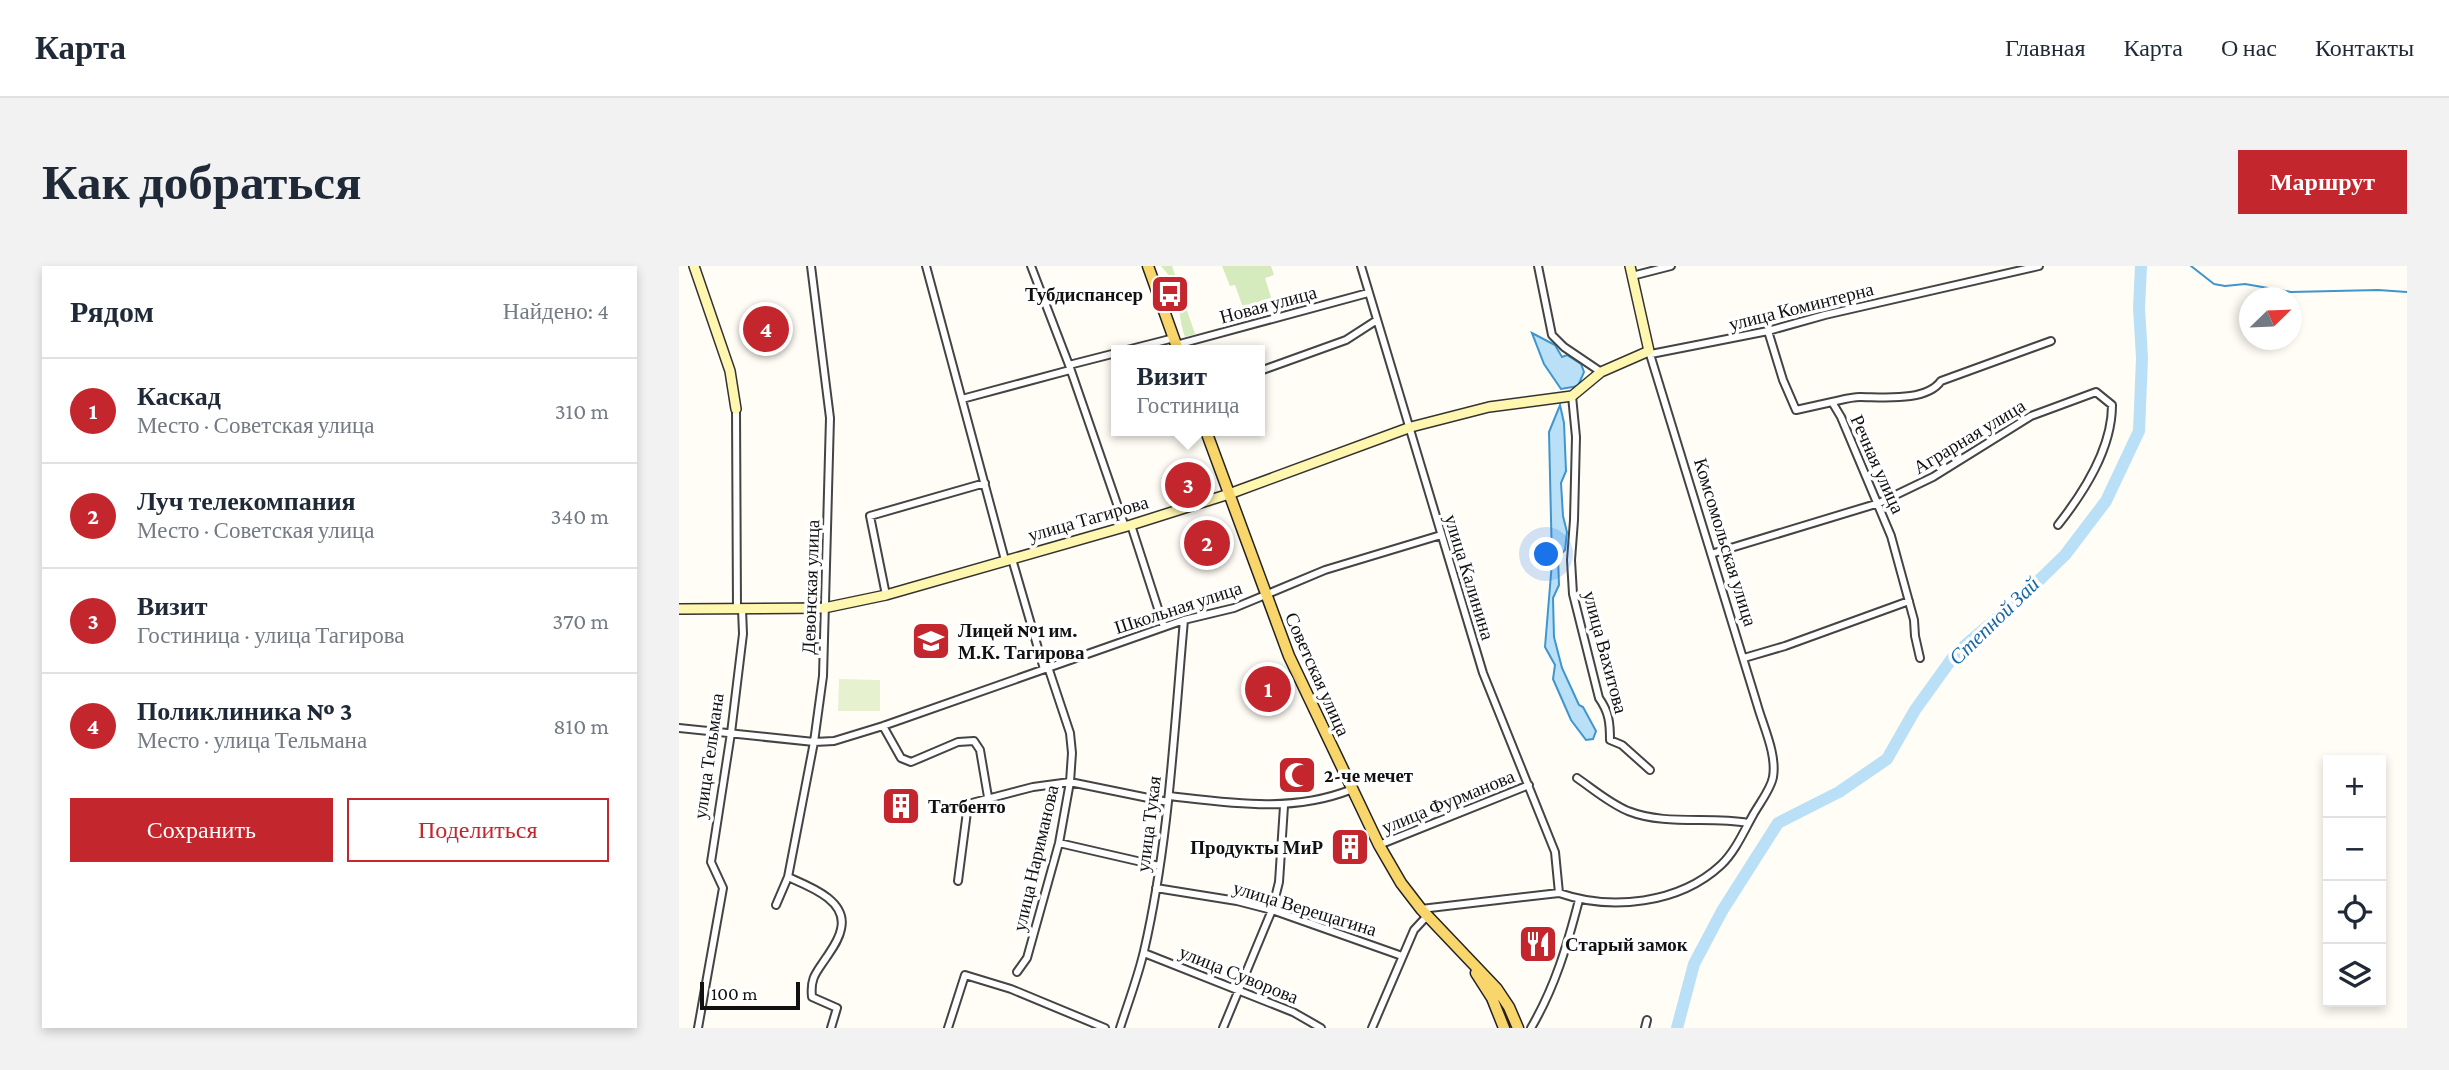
<!DOCTYPE html>
<html lang="ru">
<head>
<meta charset="utf-8">
<style>
  :root { --surface:#fff; --page:#f2f2f3; --text:#1f2937; --muted:#747a83; --line:#e0e1e3; --accent:#c4262e }
  body { margin:0; font-family:"Crimson Pro",serif; background:var(--page); color:var(--text) }
  .controls { position:absolute; right:21px; bottom:21px; display:grid; overflow:hidden; border-radius:0px; box-shadow:0 4px 10px #0003 }
  .controls button { width:63px; height:63px; display:grid; place-items:center; padding:0; border:0; border-bottom:2px solid var(--line); background:var(--surface); color:var(--text); font:35px sans-serif }
  .compass { position:absolute; left:1560px; top:21px; width:63px; height:63px; border-radius:50%; background:var(--surface); box-shadow:0 4px 10px #0003; rotate:67deg }
  .scale { position:absolute; left:21px; bottom:18px; width:100px; box-sizing:border-box; padding-left:7px; border:4px solid #111; border-top:0; font-size:19px; line-height:24px; white-space:nowrap; color:#111; -webkit-text-stroke:5px #fff; paint-order:stroke }
  .you { position:absolute; left:868px; top:289px; width:24px; height:24px; margin:-18px; border:5px solid #fff; border-radius:50%; background:#1a73e8; box-shadow:0 0 0 10px #1a73e833 }
  .badge { display:grid; place-items:center; width:46px; height:46px; border-radius:50%; background:var(--accent); color:#fff; font-size:23px; font-weight:700 }
  .pin { position:absolute; translate:-50% -50%; border:4px solid #fff; box-shadow:0 2px 7px #0006 }
  .popup { position:absolute; left:432px; top:79px; width:154px; height:91px; box-sizing:border-box; display:grid; place-content:center; border-radius:0px; background:var(--surface); filter:drop-shadow(0 2px 5px #0005); font-size:23px; white-space:nowrap; color:var(--muted) }
  .popup b { font-size:26px; color:var(--text) }
  .popup::after { content:''; position:absolute; left:50%; top:100%; margin-left:-14px; border:14px solid transparent; border-top-color:var(--surface) }
  .list { margin:0; padding:0; list-style:none }
  h2 { display:flex; justify-content:space-between; align-items:center; height:91px; margin:0; padding:0 28px; font-size:30px }
  h2 small { font-size:23px; font-weight:400; color:var(--muted) }
  .list li { display:grid; grid-template-columns:46px 1fr auto; gap:21px; align-items:center; box-sizing:border-box; height:105px; padding:0 28px; border-top:2px solid var(--line) }
  .list b { display:block; font-size:26px; white-space:nowrap }
  .list p { margin:0; font-size:23px; white-space:nowrap; color:var(--muted) }
  .list em { font-size:23px; font-style:normal; color:var(--muted) }
  .actions { display:flex; gap:14px; padding:21px 28px }
  .actions a { flex:1; padding:16px 0; border:2px solid var(--accent); border-radius:0px; text-align:center; font-size:24px; color:var(--accent) }
  .actions .main { background:var(--accent); color:#fff }
  .icon { flex:none; width:38px; height:38px; fill:none; stroke:currentColor; stroke-width:2; stroke-linecap:round; stroke-linejoin:round }
  .map { position:relative; flex:none; width:1728px; height:762px; overflow:hidden; border-radius:0px }
  header { display:flex; align-items:center; gap:42px; box-sizing:border-box; height:98px; padding:0 35px; background:var(--surface); border-bottom:2px solid var(--line) }
  header strong { font-size:33px }
  nav { display:flex; gap:38px; margin-inline-start:auto; font-size:24px }
  .intro { display:flex; align-items:center; justify-content:space-between; box-sizing:border-box; height:168px; padding:0 42px }
  h1 { margin:0; font-size:49px }
  .button { padding:18px 32px; border-radius:0px; background:var(--accent); color:#fff; font-size:24px; font-weight:700 }
  main { display:flex; gap:42px; padding:0 42px }
  aside { flex:1; background:var(--surface); border-radius:0px; box-shadow:0 4px 10px #0003 }
  .map>svg:first-child { display:block }
  .green { fill:#d5ebbd }
  .pitch { fill:#e6f2cf }
  .water { fill:#b9e0f7; stroke:#3f96cf; stroke-width:2 }
  .lines { fill:none; stroke-linecap:round; stroke-linejoin:round }
  .stream { stroke:#3f96cf; stroke-width:2 }
  .river { stroke:#b9e0f7; stroke-width:12 }
  .street-casing { stroke:#444; stroke-width:10 }
  .secondary-casing { stroke:#333; stroke-width:12 }
  .primary-casing { stroke:#222; stroke-width:13 }
  .street { stroke:#fff; stroke-width:6 }
  .secondary { stroke:#fff6b0; stroke-width:9 }
  .primary { stroke:#f9d66b; stroke-width:10 }
  .labels { text-anchor:middle; stroke-width:7; stroke-linejoin:round; paint-order:stroke }
  .poi-label { font-size:19px; font-weight:bold; fill:#111; stroke:#fff; text-anchor:start }
  .street-label { font-size:19px; fill:#111; stroke:#fff }
  .water-label { font-size:21px; font-style:italic; fill:#1768a6; stroke:#fff }
</style>
</head>
<body>
<header>
<strong>Карта</strong>
<nav><a>Главная</a><a>Карта</a><a>О нас</a><a>Контакты</a></nav>
</header>
<div class="intro"><h1>Как добраться</h1><a class="button">Маршрут</a></div>
<main>
<aside>
<h2>Рядом<small>Найдено: 4</small></h2>
<ul class="list">
<li><span class="badge">1</span><div><b>Каскад</b><p>Место · Советская улица</p></div><em>310 m</em></li>
<li><span class="badge">2</span><div><b>Луч телекомпания</b><p>Место · Советская улица</p></div><em>340 m</em></li>
<li><span class="badge">3</span><div><b>Визит</b><p>Гостиница · улица Тагирова</p></div><em>370 m</em></li>
<li><span class="badge">4</span><div><b>Поликлиника № 3</b><p>Место · улица Тельмана</p></div><em>810 m</em></li>
</ul>
<div class="actions"><a class="main">Сохранить</a><a>Поделиться</a></div>
</aside>
<div class="map">
<svg width="1728" height="762" viewBox="0 0 1728 762">
  <rect width="100%" height="100%" fill="#fffdf5"/>
  <path class="green" d="M482,0H493L516,68L506,71C495,39 507,27 482,0Z
    M543,0H592L595,9L586,12L595,41L567,50L556,19L551,20Z"/>
  <path class="pitch" d="M160,413L201,414V445H159Z"/>
  <path class="water" d="M853,67L876,79L883,91L888,89L902,98L905,106L899,120L882,123L865,98Z
    M881,139L885,157L887,205L882,217L884,250L888,266L886,284L879,291L880,319L874,332L875,371L883,402L900,439L904,441L917,465L914,473L907,474L892,454L874,413L876,399L866,381L873,296L870,166Z"/>
  <g class="lines">
    <path class="stream" d="M1512,0L1535,18L1546,20L1566,18L1612,26L1699,24L1728,26"/>
    <path class="river" d="M998,762L1015,698L1043,645L1099,557L1160,526L1208,493L1236,444L1277,387L1345,329L1386,289L1427,235L1460,165L1463,92L1460,42L1462,0"/>
    <g class="street-casing">
      <path id="street" d="M247,0L326,294
        M352,0L390,99L446,261
        M682,0L804,407L876,586L880,627
        M859,0L873,69L885,81L922,106
        M953,10L992,0
        M1089,65L1104,114L1117,144L1153,136L1162,151L1212,270L1235,354L1236,370L1241,392
        M497,79L689,27
        M448,84L495,72
        M972,88L1089,65L1146,49L1360,0
        M390,99L437,87
        M581,105L667,74L698,54
        M893,130L897,171L895,254L892,294L894,328L920,432C930,446 931,457 931,474L943,479L971,504
        M283,133L391,104
        M1153,136C1162,134 1172,131 1181,131C1204,131 1247,136 1262,115L1372,75
        M57,143L58,343
        M452,259L485,361
        M1032,288L1200,237L1254,211L1352,150L1417,126L1433,139C1433,183 1405,226 1379,259
        M333,293L365,403
        M207,329L191,250L306,217
        M1065,392L1106,380L1230,335
        M204,460L222,492L232,496L279,476L295,475L301,484L309,531
        M0,462L135,476L155,475L204,460L505,354L555,342L646,304L762,269
        M898,512C914,523 930,537 949,545C987,560 1030,550 1069,557
        M490,530C551,537 612,547 671,524
        M380,577L480,600
        M700,579L850,519
        M109,611C129,620 169,634 162,663C160,674 153,683 147,692C137,707 131,712 133,731L158,742L152,762
        M279,615L289,538L354,521L391,516L489,536
        M477,622L558,635L593,644L723,690
        M97,639L109,611L135,476L144,410L151,152L132,0
        M742,643L880,627C932,645 1000,638 1042,599C1056,586 1065,565 1074,549C1080,538 1092,523 1094,511C1098,488 1084,460 1078,438L970,85
        M465,687L614,746L642,762
        M338,706L348,692L380,577L391,516L393,487L391,467L369,401
        M19,762L44,622L32,596L52,467L64,368L63,343
        M269,762L286,709L332,723L426,762
        M441,762C449,737 459,711 465,685C490,577 495,464 505,354
        M544,762L593,644L600,616L605,540
        M693,762L735,664L748,650
        M852,762C876,721 888,680 900,634
        M966,762L968,754"/>
    </g>
    <g class="secondary-casing">
      <path id="secondary" d="M15,0L51,105L57,143
        M0,343L145,342L207,329L452,259L550,228L732,161L810,141L893,130L922,106L970,85L951,0"/>
    </g>
    <g class="primary-casing">
      <path id="primary" d="M469,0L499,84
        M527,165L610,390L700,579L722,617L742,643L818,723L830,741L839,762
        M797,707L813,732L825,762"/>
    </g>
    <use href="#street" class="street"/>
    <use href="#secondary" class="secondary"/>
    <use href="#primary" class="primary"/>
  </g>
  <defs>
    <g id="bus-square" transform="scale(2.0125)"><rect x="-9" y="-9" width="18" height="18" rx="4" fill="#c4262e" stroke="#fff"/><path d="M-5-6H5V4H4V6H2V4H-2V6H-4V4H-5ZM-3.5-4V0h7V-4ZM-3.5 1.2v1.5H-2V1.2ZM2 1.2v1.5H3.5V1.2Z" fill="#fff"/></g>
    <g id="school-square" transform="scale(2.0125)"><rect x="-9" y="-9" width="18" height="18" rx="4" fill="#c4262e" stroke="#fff"/><path d="M0-5L7-2L0 1L-7-2ZM-4 1L0 2.5L4 1V4Q0 6-4 4Z" fill="#fff"/></g>
    <g id="mosque-square" transform="scale(2.0125)"><rect x="-9" y="-9" width="18" height="18" rx="4" fill="#c4262e" stroke="#fff"/><path d="M3.5-4.9A6 6 0 1 0 3.5 4.9A5 5 0 1 1 3.5-4.9Z" fill="#fff"/></g>
    <g id="building-square" transform="scale(2.0125)"><rect x="-9" y="-9" width="18" height="18" rx="4" fill="#c4262e" stroke="#fff"/><path d="M-4-6H4V6H1V3H-1V6H-4ZM-2.5-4.3h1.7v1.8h-1.7ZM.8-4.3h1.7v1.8H.8ZM-2.5-1h1.7V.8h-1.7ZM.8-1h1.7V.8H.8Z" fill="#fff"/></g>
    <g id="restaurant-square" transform="scale(2.0125)"><rect x="-9" y="-9" width="18" height="18" rx="4" fill="#c4262e" stroke="#fff"/><path d="M-5-6h1v4h1v-4h1v4h1v-4h1v5L-1.5 .5V6h-2V.5L-5-1ZM5-6V6H3V1.5H1.5Q1.5-4 5-6Z" fill="#fff"/></g>
  </defs>
  <g fill-rule="evenodd">
    <use href="#bus-square" x="491" y="28"/>
    <use href="#school-square" x="252" y="375"/>
    <use href="#mosque-square" x="618" y="509"/>
    <use href="#building-square" x="222" y="540"/>
    <use href="#building-square" x="671" y="581"/>
    <use href="#restaurant-square" x="859" y="678"/>
  </g>
  <g class="labels">
    <g class="poi-label">
      <text x="464" y="35" text-anchor="end">Тубдиспансер</text>
      <text x="279" y="371">Лицей №1 им.<tspan x="279" dy="22">М.К. Тагирова</tspan></text>
      <text x="645" y="516">2-че мечет</text>
      <text x="249" y="547">Татбенто</text>
      <text x="644" y="588" text-anchor="end">Продукты МиР</text>
      <text x="886" y="685">Старый замок</text>
    </g>
    <g class="street-label">
      <text transform="translate(589 38) rotate(-15)" y="7">Новая улица</text>
      <text transform="translate(1122 40) rotate(-14)" y="7">улица Коминтерна</text>
      <text transform="translate(1290 170) rotate(-31)" y="7">Аграрная улица</text>
      <text transform="translate(1199 198) rotate(66)" y="7">Речная улица</text>
      <text transform="translate(409 252) rotate(-16)" y="7">улица Тагирова</text>
      <text transform="translate(1047 276) rotate(73)" y="7">Комсомольская улица</text>
      <text transform="translate(791 311) rotate(73)" y="7">улица Калинина</text>
      <text transform="translate(131 321) rotate(-88)" y="7">Девонская улица</text>
      <text transform="translate(499 341) rotate(-18)" y="7">Школьная улица</text>
      <text transform="translate(927 386) rotate(75)" y="7">улица Вахитова</text>
      <text transform="translate(639 408) rotate(66)" y="7">Советская улица</text>
      <text transform="translate(29 490) rotate(-82)" y="7">улица Тельмана</text>
      <text transform="translate(769 535) rotate(-22)" y="7">улица Фурманова</text>
      <text transform="translate(469 558) rotate(-83)" y="7">улица Тукая</text>
      <text transform="translate(356 592) rotate(-77)" y="7">улица Нариманова</text>
      <text transform="translate(626 642) rotate(17)" y="7">улица Верещагина</text>
      <text transform="translate(560 708) rotate(22)" y="7">улица Суворова</text>
    </g>
    <g class="water-label">
      <text transform="translate(1315 355) rotate(-44)" y="7">Степной Зай</text>
    </g>
  </g>
</svg>
<div class="controls">
<button>+</button>
<button>−</button>
<button><svg class="icon" aria-label="locate" viewBox="0 0 24 24"><circle cx="12" cy="12" r="6"/><path d="M12 2v4M12 18v4M2 12h4M18 12h4"/></svg></button>
<button><svg class="icon" aria-label="layers" viewBox="0 0 24 24"><path d="M12 4l9 5-9 5-9-5zM3 14l9 5 9-5"/></svg></button>
</div>
<svg class="compass" viewBox="-18 -18 36 36"><path d="M0-13l5 13h-10z" fill="#e53935"/><path d="M0 13l5-13h-10z" fill="#747a83"/></svg>
<div class="scale">100 m</div>
<div class="you"></div>
<div class="pin badge" style="left:589px;top:423px">1</div>
<div class="pin badge" style="left:528px;top:277px">2</div>
<div class="pin badge" style="left:509px;top:219px">3</div>
<div class="popup"><b>Визит</b>Гостиница</div>
<div class="pin badge" style="left:87px;top:63px">4</div>
</div>
</main>
</body>
</html>
